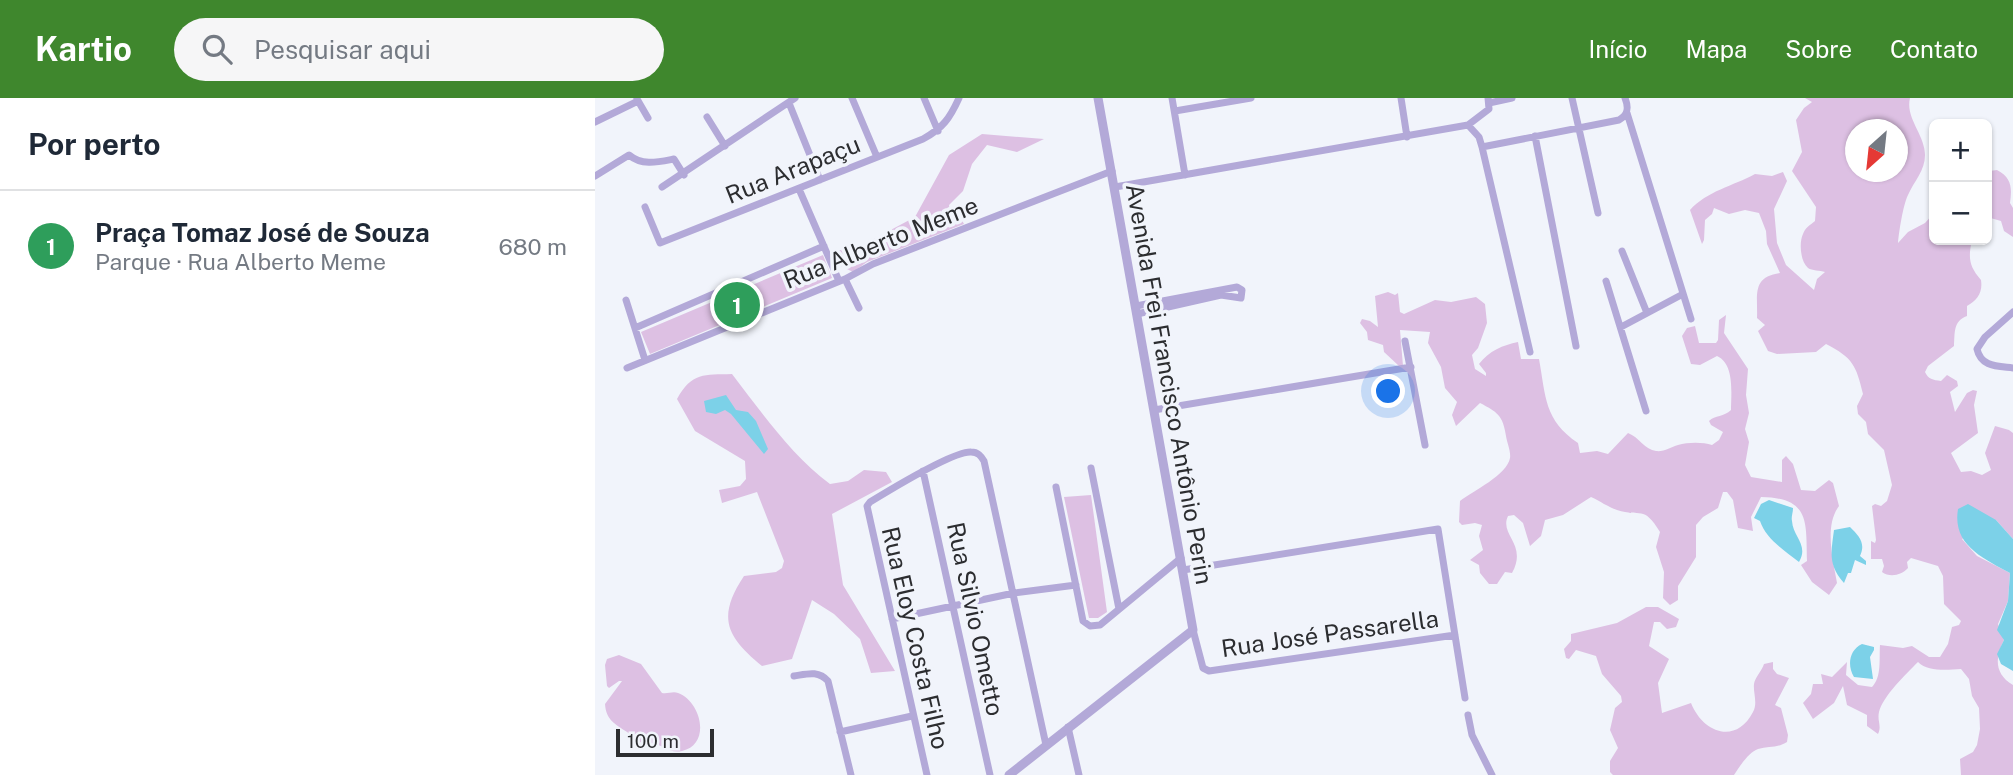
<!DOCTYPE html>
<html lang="pt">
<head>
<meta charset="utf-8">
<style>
  :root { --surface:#fff; --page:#f6f6f7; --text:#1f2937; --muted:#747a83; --line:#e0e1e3; --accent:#3f872d }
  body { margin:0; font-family:"Public Sans",sans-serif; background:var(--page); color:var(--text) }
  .controls { position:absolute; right:21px; top:21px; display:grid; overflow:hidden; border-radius:10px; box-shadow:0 2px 5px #0004 }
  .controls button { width:63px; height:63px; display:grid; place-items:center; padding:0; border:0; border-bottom:2px solid var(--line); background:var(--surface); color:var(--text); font:35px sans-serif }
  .compass { position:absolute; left:1250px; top:21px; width:63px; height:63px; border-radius:50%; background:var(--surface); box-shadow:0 2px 5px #0004; rotate:207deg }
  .scale { position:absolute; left:21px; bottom:18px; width:98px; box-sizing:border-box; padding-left:7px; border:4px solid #2c2d30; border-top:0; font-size:19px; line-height:24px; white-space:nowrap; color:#2c2d30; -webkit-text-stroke:5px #f1f4fb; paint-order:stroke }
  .you { position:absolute; left:794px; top:294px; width:24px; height:24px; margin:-18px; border:5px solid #fff; border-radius:50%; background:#1a73e8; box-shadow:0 0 0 10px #1a73e833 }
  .badge { display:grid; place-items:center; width:46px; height:46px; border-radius:50%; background:var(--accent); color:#fff; font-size:23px; font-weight:700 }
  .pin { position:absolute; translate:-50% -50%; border:4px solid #fff; box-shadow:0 2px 7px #0006 }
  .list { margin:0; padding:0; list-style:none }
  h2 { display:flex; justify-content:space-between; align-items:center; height:91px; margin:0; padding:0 28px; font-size:30px }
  h2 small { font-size:23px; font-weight:400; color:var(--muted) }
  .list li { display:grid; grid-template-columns:46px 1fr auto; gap:21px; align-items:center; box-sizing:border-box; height:112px; padding:0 28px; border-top:2px solid var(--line) }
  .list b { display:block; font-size:26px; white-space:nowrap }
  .list p { margin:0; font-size:23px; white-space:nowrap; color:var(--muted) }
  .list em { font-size:23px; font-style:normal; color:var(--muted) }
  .icon { flex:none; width:38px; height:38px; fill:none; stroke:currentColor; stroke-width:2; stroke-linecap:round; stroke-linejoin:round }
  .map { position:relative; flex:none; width:1418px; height:677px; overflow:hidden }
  header { display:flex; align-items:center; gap:42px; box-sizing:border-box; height:98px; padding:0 35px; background:var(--accent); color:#fff }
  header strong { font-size:33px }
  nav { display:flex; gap:38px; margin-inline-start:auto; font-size:24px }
  .search { width:490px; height:63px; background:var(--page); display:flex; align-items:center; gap:18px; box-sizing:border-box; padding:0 24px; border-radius:38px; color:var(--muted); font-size:26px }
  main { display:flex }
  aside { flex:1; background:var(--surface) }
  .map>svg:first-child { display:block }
  .green { fill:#ddc0e3; fill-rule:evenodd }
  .water { fill:#7cd1e8 }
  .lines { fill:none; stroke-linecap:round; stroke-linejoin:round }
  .minor { stroke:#b3a9d8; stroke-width:7 }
  .tertiary { stroke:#b3a9d8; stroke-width:9 }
  .labels { text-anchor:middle; stroke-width:7; stroke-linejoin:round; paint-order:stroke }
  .street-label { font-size:24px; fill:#2c2d30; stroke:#f1f4fb }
</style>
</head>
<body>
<header>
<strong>Kartio</strong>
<div class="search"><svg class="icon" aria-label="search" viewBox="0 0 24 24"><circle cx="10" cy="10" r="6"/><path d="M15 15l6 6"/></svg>Pesquisar aqui</div>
<nav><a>Início</a><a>Mapa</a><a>Sobre</a><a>Contato</a></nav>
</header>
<main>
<aside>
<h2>Por perto<small></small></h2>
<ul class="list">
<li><span class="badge" style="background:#2e9e5b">1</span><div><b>Praça Tomaz José de Souza</b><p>Parque · Rua Alberto Meme</p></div><em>680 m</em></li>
</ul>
</aside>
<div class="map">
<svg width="1418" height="677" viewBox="0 0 1418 677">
  <rect width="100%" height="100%" fill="#f1f4fb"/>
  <path class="green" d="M1210,0H1315C1310,20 1330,37 1330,57C1330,73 1319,83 1313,97C1308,107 1304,134 1303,145L1313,134L1330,125L1339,115V142H1377C1373,160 1374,168 1386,182C1388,195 1382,202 1372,208V218C1358,223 1360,235 1359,248L1333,268L1330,274C1333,281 1338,282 1346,283L1352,277L1362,283L1363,288L1355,294L1360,314L1372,295L1378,292L1382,293L1379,307L1383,335L1356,355L1366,374L1376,373L1387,377L1396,372L1390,355L1400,328L1414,332L1418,335V441L1401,422L1367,441L1382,458L1415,475L1413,503L1403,526L1409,542C1400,559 1399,576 1418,587V677H1366L1365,661L1378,654L1382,647L1385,631L1384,610L1377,598L1374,581L1366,571C1352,572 1333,574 1323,564C1311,576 1288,598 1284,614C1282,623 1287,628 1283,636L1272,628V617L1252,607L1248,588L1239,605L1218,621L1208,605L1216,596L1218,586H1228L1226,576L1237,579L1252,564L1251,577L1263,587L1277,589C1287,579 1284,560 1285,547L1308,550L1317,548L1334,559H1345L1353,546L1357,529L1364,527L1366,523L1349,506L1348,478L1343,468L1316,460L1312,464L1313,470C1307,477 1295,480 1287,474L1289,468L1287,461H1276V443L1280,445L1281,442L1277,408L1280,406L1286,408L1292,403L1297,387L1289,352L1273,336L1271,324L1263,316L1262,308L1268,296C1261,267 1258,260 1231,246L1221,254L1182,256L1173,253L1163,233L1170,227L1162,220C1163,198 1156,179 1185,175L1172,146L1171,133L1164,115L1150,112L1134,116L1119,110L1117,116L1110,122L1109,142L1107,146L1095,112C1112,93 1138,88 1160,76L1177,78L1188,74L1192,83L1179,111L1182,145L1191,167L1219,192L1222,181L1230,174C1225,172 1217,173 1213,170C1205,163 1204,144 1208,136C1210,130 1215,127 1220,123L1221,109L1197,73L1207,54L1201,22L1209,10L1217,4ZM1260,32H1302V74H1260Z
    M387,36L449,41L422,54L392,47L377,66L368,93L354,107L355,114L362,113L369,126L272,164L258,174L242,166L240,157L244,152L255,153L262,150L320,119L354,57Z
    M1402,72C1417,80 1417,90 1415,105L1418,110V139L1409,133L1406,123L1392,119V76L1394,73Z
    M228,157L237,180L55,256L46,234Z
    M793,194L800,197L803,195L805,214L809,216L840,202L856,204L881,199L890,206L892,225L883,250L877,257L880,271L891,278V275L884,266C894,253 908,247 923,244L926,261H944C951,299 949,322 983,345L985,355L1002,353L1013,356L1033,335C1044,339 1050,352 1061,353C1069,354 1076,349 1083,347C1093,344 1108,344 1117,347L1124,342L1128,334L1116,327L1114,323C1120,317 1129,319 1136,312C1136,296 1140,266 1122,258L1105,267L1096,266L1087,238L1092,230L1100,228L1104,245H1121L1123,242L1124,222L1131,217L1129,235L1153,271L1151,297L1154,315L1150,331L1154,344L1150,367L1156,379L1187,384V362L1191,358L1198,366L1206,392L1220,393L1234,382L1238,385L1244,408C1229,428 1238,462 1242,485L1234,497L1217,484L1206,467L1212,463C1211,423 1215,400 1166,399L1156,419L1158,433L1143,430L1138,402L1132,394H1128L1123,410L1108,419L1101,427V459L1083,488V502L1075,507L1068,500L1069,474L1061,449L1065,434C1048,406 1046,420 1022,412C1013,409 1005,403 996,399L968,417L950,422L946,438L935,448L928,425L919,417L913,418C904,437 933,446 917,475L910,474L902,486H894L885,475L884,467L875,462L888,452L884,438L887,427L880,425L867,427L864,424L865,403C878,393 912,377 915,360C916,353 912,345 911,338C908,317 902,314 885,305L861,328L857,317L862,304L850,290L846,269L833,245L835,234L805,232L808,268H804L789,254L788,247L773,242L772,234L765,225L767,221L775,223L783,229L780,198Z
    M137,276C167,315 196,357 235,386L253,383L269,372L291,374L297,384L237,416L248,487L300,573L276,575L265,541L239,516L217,502L197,561L167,568C132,539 121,520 149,478L181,474L187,470L189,463L162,394L127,405L124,392L145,388L151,381L150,363L100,333L82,301C97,274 109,277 137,276Z
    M496,397L512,514L503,520H494L469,399Z
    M1051,509H1063L1084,521L1081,529L1072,531L1065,524H1059L1054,548L1074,561L1063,585L1067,615L1096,605C1108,635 1141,647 1158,614C1163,605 1158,595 1159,586C1160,579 1167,573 1169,566L1178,564V571L1182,576L1194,580L1180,607L1186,610L1193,637L1192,644C1183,650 1173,648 1163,651C1154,654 1144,669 1139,677H1018L1015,674V663L1023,650L1015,632L1020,610L1027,604L1026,598L1007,576L1001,558L981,552L974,561L971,560L969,551L976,543V536L1022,525Z
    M24,557L46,566L67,595C73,596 78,593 83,595C107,604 116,647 87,653C74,656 67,646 56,645C49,644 51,647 45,644C41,642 37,637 32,634C20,626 11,622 10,606L27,583H24L14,590L12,588L10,567L12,561Z"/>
  <path class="water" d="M131,297L141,312L153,314L161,323L173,351L169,356L136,316L130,312L121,316L111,314L109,303Z
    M1174,402L1198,410C1198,415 1196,419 1197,423C1198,439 1214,447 1204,464C1189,452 1171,441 1165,423L1159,420L1166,406Z
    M1373,406L1401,422L1418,441V573L1406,566L1402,556L1409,542L1402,532L1413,503L1415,475C1388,460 1357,447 1363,411Z
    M1255,429C1264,438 1271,445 1265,458L1271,463V467L1260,462L1256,475H1253L1249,485C1233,467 1236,455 1239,432Z
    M1267,546L1279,549V552L1275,559L1278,581L1259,579C1252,568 1254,552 1267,546Z"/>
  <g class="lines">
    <path class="minor" d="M257,0L282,59
      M329,0L343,33
      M577,0L590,77
      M806,0L812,39
      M977,0L1003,115
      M42,1L53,20
      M194,5L225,82
      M894,5L917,0
      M580,13L656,0
      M1032,15L1096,221
      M112,19L130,48
      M0,24L43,3
      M873,27L884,39L887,49L935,254
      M940,38L981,248
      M887,49L1024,22C1033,17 1034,10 1030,0
      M0,78L34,57C47,68 63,64 79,61L89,77
      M67,89L200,0
      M520,89L873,27L894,11L893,0
      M204,91L244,183
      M50,109L65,145L328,41C348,30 355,20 364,0
      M1027,153L1052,215
      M250,181L264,210
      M1011,183L1051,313
      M31,202L50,262
      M541,208L642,189L647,192L646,200L626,197L542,216
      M1418,214L1390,239L1382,251C1386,269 1402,268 1418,270
      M1026,229L1088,196
      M40,230L229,148
      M810,243L830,347
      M32,270L250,181L278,166L517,73
      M559,312L816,269
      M496,370L524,511
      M328,373L395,677
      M461,389L488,523L495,528L505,527L586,460
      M588,472L843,431L870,600
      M297,521L419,495L481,487
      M598,532L608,570L614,573L860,537
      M199,578C212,576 223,572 233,583L256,677
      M873,617L877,637L897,677
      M473,629L484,677
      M245,634L317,618
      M332,677L272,408L275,404C293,393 359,353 376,354C383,354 386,358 389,363L451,647"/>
    <path class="tertiary" d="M414,677L598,532L503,0"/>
  </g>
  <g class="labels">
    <g class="street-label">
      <text transform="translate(198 72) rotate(-22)" y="8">Rua Arapaçu</text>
      <text transform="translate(286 145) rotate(-22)" y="8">Rua Alberto Meme</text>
      <text transform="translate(574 286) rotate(80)" y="8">Avenida Frei Francisco Antônio Perin</text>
      <text transform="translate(380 521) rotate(78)" y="8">Rua Silvio Ometto</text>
      <text transform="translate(735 536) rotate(-8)" y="8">Rua José Passarella</text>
      <text transform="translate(320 540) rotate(77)" y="8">Rua Eloy Costa Filho</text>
    </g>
  </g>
</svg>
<div class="controls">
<button>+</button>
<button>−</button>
</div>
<svg class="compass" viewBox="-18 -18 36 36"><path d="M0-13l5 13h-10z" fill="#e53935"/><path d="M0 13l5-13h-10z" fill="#747a83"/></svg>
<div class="scale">100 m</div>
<div class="you"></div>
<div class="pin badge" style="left:142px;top:207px;background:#2e9e5b">1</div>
</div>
</main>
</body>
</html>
